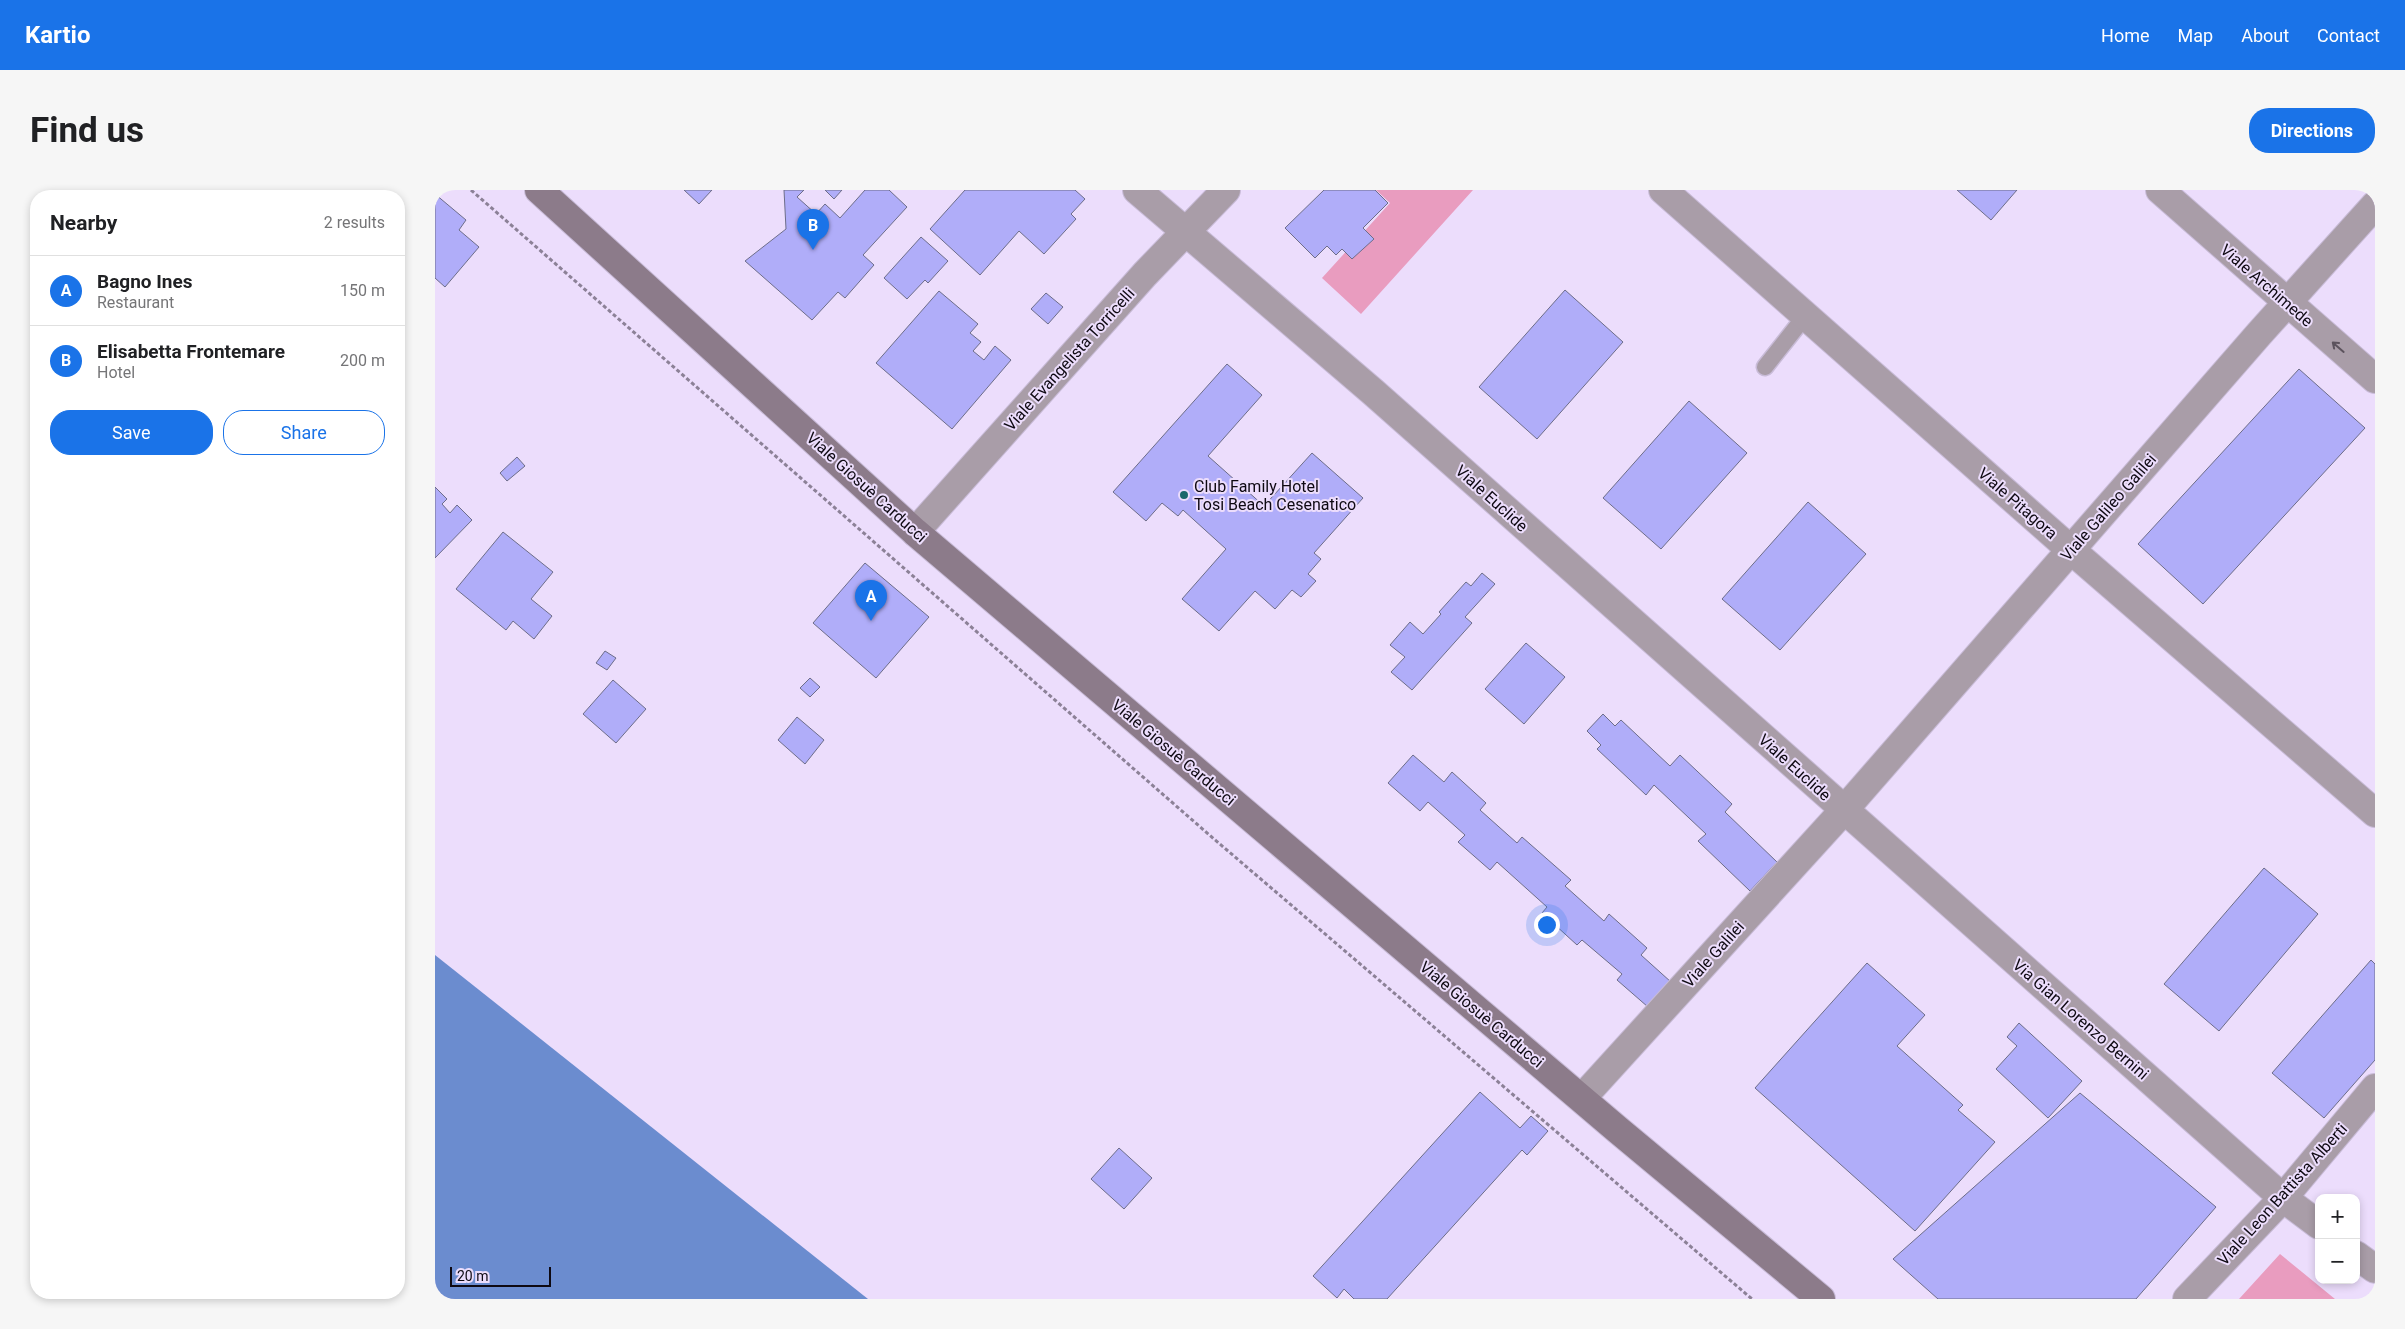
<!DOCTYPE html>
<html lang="en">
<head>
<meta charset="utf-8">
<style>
  :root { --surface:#fff; --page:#f6f6f6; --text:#202124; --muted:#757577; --line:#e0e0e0; --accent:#1a73e8 }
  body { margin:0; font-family:Roboto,sans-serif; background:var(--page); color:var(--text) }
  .controls { position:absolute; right:15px; bottom:15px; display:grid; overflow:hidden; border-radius:10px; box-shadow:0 2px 8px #0003 }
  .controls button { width:45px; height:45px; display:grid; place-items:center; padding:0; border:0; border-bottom:1px solid var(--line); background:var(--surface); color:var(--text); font:25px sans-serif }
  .scale { position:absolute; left:15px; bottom:12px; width:101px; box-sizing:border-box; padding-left:5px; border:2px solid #0e0912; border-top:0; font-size:14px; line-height:18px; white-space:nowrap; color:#0e0912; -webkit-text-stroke:4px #ecddfc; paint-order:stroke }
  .you { position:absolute; left:1111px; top:734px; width:18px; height:18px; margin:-12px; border:4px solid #fff; border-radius:50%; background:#1a73e8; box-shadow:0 0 0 8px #1a73e833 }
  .badge { display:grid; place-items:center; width:32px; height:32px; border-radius:50%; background:var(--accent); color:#fff; font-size:16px; font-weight:700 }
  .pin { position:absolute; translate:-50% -41px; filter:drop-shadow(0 1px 2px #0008) }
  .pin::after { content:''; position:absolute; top:26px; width:18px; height:15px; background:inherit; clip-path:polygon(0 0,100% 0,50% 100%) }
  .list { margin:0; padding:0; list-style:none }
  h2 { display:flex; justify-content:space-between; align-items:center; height:65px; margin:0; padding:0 20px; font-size:21px }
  h2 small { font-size:16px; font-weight:400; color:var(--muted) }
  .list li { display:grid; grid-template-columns:32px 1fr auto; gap:15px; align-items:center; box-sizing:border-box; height:70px; padding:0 20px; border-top:1px solid var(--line) }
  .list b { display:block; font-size:19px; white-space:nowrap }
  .list p { margin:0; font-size:16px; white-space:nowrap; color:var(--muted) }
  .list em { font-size:16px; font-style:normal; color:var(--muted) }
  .actions { display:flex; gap:10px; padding:15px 20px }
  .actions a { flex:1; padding:11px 0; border:1px solid var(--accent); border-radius:20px; text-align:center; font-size:18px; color:var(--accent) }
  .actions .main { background:var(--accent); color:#fff }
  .map { position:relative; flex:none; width:1940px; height:1109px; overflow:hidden; border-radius:20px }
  header { display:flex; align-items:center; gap:30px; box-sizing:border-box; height:70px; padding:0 25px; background:var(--accent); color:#fff }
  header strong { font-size:24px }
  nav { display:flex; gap:28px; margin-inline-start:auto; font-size:18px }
  .intro { display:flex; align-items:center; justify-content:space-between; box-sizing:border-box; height:120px; padding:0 30px }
  h1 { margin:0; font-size:35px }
  .button { padding:12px 22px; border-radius:20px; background:var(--accent); color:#fff; font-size:18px; font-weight:700 }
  main { display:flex; gap:30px; padding:0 30px }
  aside { flex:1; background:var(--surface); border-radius:20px; box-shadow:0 2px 8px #0003 }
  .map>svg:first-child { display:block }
  .green { fill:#e99cbf }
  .water { fill:#6b8ccf }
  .building { fill:#b0adf9; stroke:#6d6d89 }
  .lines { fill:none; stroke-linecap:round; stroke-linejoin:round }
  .lane-casing { stroke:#c8bbd7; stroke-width:19 }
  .street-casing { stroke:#c8bbd7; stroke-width:30 }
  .secondary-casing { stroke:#c8bbd7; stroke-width:30 }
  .path { stroke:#8c8197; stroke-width:3; stroke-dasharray:4 2.5; stroke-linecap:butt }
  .lane { stroke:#a99da8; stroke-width:16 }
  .street { stroke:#a99da8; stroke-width:28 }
  .secondary { stroke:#8c7b8a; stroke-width:28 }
  .oneway { stroke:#5c535d }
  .poi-dot { fill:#1a686b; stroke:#ecddfc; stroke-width:2 }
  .labels { text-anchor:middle; stroke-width:4; stroke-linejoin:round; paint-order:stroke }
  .street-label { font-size:16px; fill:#0e0912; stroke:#ecddfc }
  .poi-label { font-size:16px; fill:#0e0912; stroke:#ecddfc; text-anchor:start }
</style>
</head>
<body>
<header>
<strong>Kartio</strong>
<nav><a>Home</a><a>Map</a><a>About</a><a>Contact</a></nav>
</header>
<div class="intro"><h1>Find us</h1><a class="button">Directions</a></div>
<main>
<aside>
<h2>Nearby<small>2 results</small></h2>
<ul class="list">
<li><span class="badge">A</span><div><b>Bagno Ines</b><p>Restaurant</p></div><em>150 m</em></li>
<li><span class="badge">B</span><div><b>Elisabetta Frontemare</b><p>Hotel</p></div><em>200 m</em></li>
</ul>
<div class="actions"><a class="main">Save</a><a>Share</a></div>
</aside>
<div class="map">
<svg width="1940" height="1109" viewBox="0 0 1940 1109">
  <rect width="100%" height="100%" fill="#ecddfc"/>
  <path class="green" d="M941,0H1038L926,124L887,88L955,13Z
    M1845,1064L1900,1109H1804Z"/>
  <path class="water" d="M0,765L433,1109H0Z"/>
  <path class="building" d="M249,0H277L264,14Z
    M349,0H369L362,7L381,24L390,14L405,28L430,0H454L472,17L428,65L439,75L410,108L403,102L377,130L310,71L351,39Z
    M390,0H407L399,9Z
    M530,0H640L650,9L636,24L641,29L609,64L584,41L545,85L495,39Z
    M889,0H940L953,13L928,38L939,49L917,69L907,59L901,65L892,56L880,68L850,38Z
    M1522,0H1582L1556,30Z
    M0,4L31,30L24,40L44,57L10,97L0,88Z
    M486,47L513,71L493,93L490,90L472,109L449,88Z
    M1130,100L1188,152L1102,249L1044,197Z
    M504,101L543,134L535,143L546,152L538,161L549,170L560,156L576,170L517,239L441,173Z
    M611,103L628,117L613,134L596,119Z
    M792,174L827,205L773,266L829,316L877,263L928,308L879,363L886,369L873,384L881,391L866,407L857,400L840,419L820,401L784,441L747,409L791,359L748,320L743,326L727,313L711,331L678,302Z
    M1864,179L1930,238L1768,414L1703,354Z
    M1254,211L1312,263L1226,359L1168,308Z
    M82,267L90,276L72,291L65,283Z
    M0,297L12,309L7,314L15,323L22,315L37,330L0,368Z
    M1373,312L1431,364L1345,460L1287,409Z
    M68,342L118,382L96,409L117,426L99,449L78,431L71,440L21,399Z
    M430,373L494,427L441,488L378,433Z
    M1047,383L1060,394L1030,427L1037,433L977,500L956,482L970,467L955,455L975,432L988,444L1006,424L1004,422L1031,392L1036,396Z
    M1091,453L1130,487L1089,534L1050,499Z
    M170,461L181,468L172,480L161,473Z
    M375,488L385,497L375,507L365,498Z
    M178,490L211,519L181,553L148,524Z
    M1168,524L1180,536L1186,530L1235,576L1245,565L1297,614L1290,622L1342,672L1315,701L1263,651L1271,644L1219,595L1211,605L1162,559L1166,555L1152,541Z
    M362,527L389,550L370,574L343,550Z
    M978,565L1009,592L1017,582L1051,613L1045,620L1082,653L1087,647L1136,690L1130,696L1169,731L1174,724L1212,758L1206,765L1236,792L1213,817L1182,790L1187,784L1147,750L1142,755L1107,723L1112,717L1062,672L1055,680L1023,652L1030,645L993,612L985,621L953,593Z
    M1829,678L1883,724L1784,841L1729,794Z
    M1936,770L1940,774V870L1889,928L1837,883Z
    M1432,773L1490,825L1462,856L1528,915L1523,920L1560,952L1480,1041L1320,898Z
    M1584,833L1647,891L1613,928L1561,879L1582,856L1572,847Z
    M1045,902L1085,938L1096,926L1113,941L1092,965L1087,960L952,1109H919L909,1099L902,1108L878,1086Z
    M1645,903L1781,1017L1701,1109H1503L1458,1069Z
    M684,958L717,988L689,1019L656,989Z"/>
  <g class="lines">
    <g class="lane-casing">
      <path id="lane" d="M1330,177L1371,125"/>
    </g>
    <g class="street-casing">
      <path id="street" d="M702,0L938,202L1848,1008L1884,1035
        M1228,0L1636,360L1940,623
        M1725,0L1940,189
        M480,342L710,84L791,0
        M1147,908L1409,620L1824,144L1940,15
        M1921,1065L1940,1079
        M1752,1109L1848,1008L1940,898"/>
    </g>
    <g class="secondary-casing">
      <path id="secondary" d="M104,0L480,342L1183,940L1386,1109"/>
    </g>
    <path class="path" d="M36,0L779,649L1317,1109"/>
    <use href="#lane" class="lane"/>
    <use href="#street" class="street"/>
    <use href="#secondary" class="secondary"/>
  </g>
  <defs><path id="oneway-shaft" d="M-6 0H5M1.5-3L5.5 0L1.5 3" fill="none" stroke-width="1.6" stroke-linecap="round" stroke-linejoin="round" transform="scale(1.25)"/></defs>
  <use class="oneway" href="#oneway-shaft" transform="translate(1903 157) rotate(-139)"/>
  <circle class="poi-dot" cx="749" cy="305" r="5"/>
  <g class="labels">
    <g class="street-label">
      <text transform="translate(1832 95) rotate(41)" y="6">Viale Archimede</text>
      <text transform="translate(634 169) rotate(-48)" y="6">Viale Evangelista Torricelli</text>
      <text transform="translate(432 297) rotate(42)" y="6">Viale Giosuè Carducci</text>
      <text transform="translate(1057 308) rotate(42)" y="6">Viale Euclide</text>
      <text transform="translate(1583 313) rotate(41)" y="6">Viale Pitagora</text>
      <text transform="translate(1673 317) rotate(-49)" y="6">Viale Galileo Galilei</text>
      <text transform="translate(739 562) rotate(40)" y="6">Viale Giosuè Carducci</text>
      <text transform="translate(1360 577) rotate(42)" y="6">Viale Euclide</text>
      <text transform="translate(1278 764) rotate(-48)" y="6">Viale Galilei</text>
      <text transform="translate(1047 824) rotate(40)" y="6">Viale Giosuè Carducci</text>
      <text transform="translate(1646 829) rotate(41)" y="6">Via Gian Lorenzo Bernini</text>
      <text transform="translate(1847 1004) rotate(-48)" y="6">Viale Leon Battista Alberti</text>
    </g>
    <g class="poi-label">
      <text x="759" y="302">Club Family Hotel<tspan x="759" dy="18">Tosi Beach Cesenatico</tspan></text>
    </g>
  </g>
</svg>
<div class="controls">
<button>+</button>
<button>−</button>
</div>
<div class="scale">20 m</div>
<div class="you"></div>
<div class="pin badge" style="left:436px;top:431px">A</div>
<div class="pin badge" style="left:378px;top:60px">B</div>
</div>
</main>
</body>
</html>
